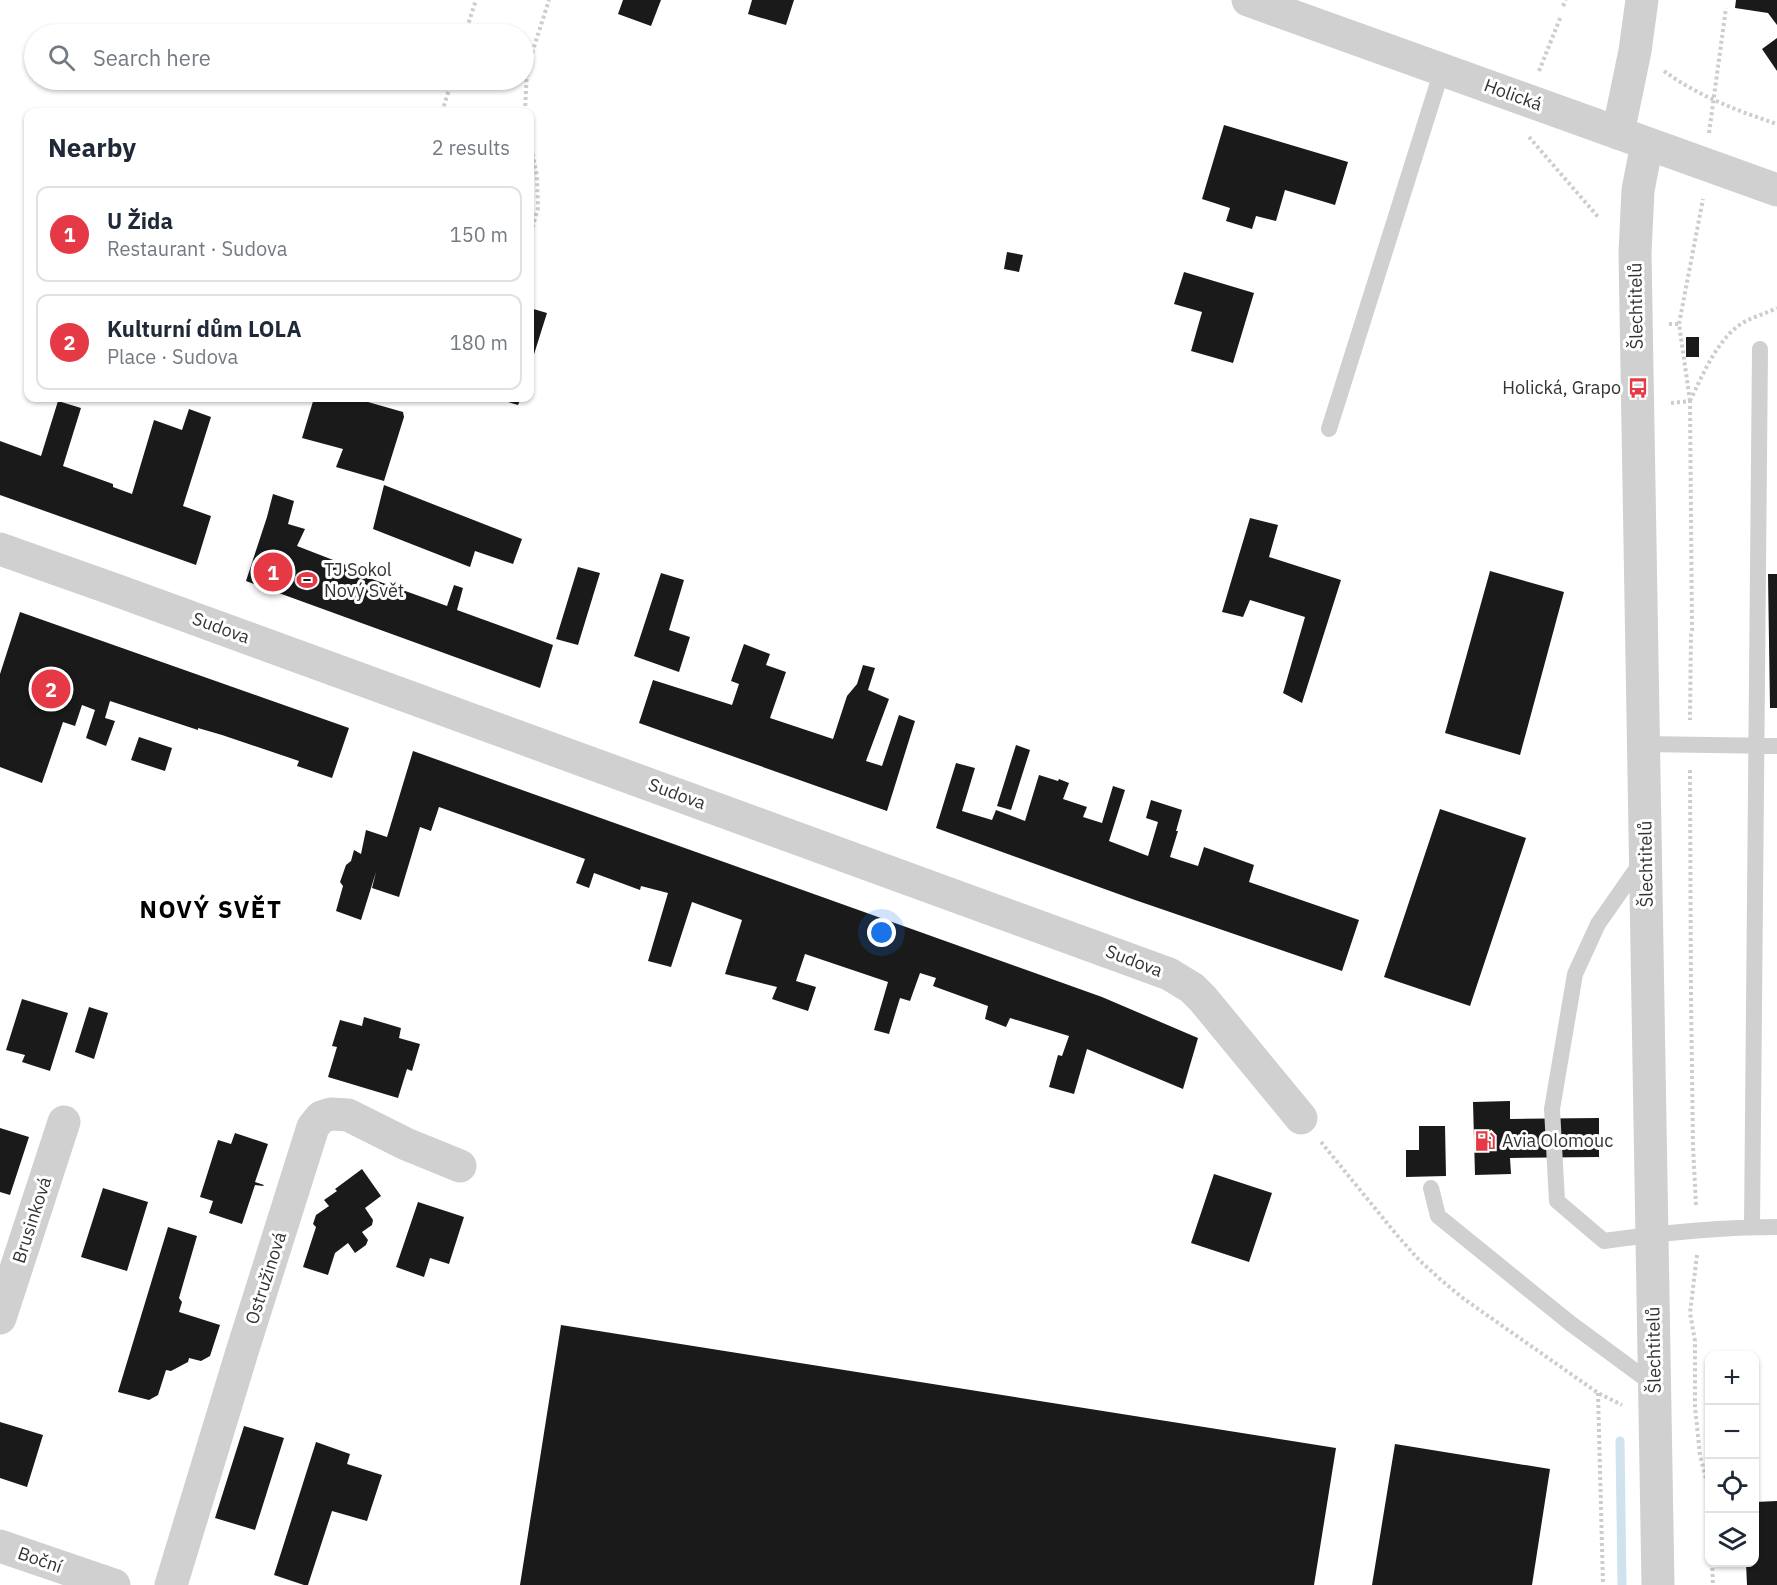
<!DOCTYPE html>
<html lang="en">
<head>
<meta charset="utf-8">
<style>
  :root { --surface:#fff; --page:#f2f2f3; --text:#1f2937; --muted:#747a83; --line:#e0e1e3; --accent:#e63946 }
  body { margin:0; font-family:"IBM Plex Sans",sans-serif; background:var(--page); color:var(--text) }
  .controls { position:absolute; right:18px; bottom:18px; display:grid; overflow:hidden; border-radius:12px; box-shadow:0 2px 4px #0004 }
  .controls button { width:54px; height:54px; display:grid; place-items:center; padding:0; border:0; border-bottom:2px solid var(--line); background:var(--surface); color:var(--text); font:30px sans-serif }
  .you { position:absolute; left:882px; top:933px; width:21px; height:21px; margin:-15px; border:4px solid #fff; border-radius:50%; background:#1a73e8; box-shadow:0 0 0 9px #1a73e833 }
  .badge { display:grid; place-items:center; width:39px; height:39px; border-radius:50%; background:var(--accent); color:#fff; font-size:20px; font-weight:700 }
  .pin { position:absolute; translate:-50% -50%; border:3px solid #fff; box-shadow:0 2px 6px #0006 }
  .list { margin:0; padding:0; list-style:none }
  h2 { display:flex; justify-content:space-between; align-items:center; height:78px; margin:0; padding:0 24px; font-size:26px }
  h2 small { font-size:20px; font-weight:400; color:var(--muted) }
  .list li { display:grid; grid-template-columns:39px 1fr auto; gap:18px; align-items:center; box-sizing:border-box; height:96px; margin:0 12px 12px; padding:0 12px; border:2px solid var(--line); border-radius:12px }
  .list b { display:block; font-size:22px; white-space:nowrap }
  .list p { margin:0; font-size:20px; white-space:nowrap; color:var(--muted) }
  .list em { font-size:20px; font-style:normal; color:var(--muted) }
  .icon { flex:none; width:33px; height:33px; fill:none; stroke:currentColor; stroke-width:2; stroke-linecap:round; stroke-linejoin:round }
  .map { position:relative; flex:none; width:1777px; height:1585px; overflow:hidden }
  .search { position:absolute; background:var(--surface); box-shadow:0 2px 4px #0004; left:24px; top:24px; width:510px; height:66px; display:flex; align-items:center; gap:15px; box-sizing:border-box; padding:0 21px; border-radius:33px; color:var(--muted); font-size:22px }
  .panel { position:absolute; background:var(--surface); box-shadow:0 2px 4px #0004; left:24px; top:108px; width:510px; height:294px; border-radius:12px }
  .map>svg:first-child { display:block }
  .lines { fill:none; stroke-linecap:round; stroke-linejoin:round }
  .stream { stroke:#cfe2ee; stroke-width:9 }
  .building { fill:#1a1a1a }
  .path { stroke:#cdcdcd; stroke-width:4; stroke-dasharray:3 3; stroke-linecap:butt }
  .service { stroke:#d0d0d0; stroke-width:16 }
  .minor { stroke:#d0d0d0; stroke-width:33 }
  .tertiary { stroke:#d0d0d0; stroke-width:33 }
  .labels { text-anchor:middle; stroke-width:6; stroke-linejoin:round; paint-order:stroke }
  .street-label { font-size:18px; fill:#333; stroke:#fff }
  .poi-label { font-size:18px; fill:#333; stroke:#fff; text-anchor:start }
  .district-label { font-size:24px; font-weight:bold; letter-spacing:1.5px; fill:#000; stroke:#fff }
</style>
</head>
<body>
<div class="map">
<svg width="1777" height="1585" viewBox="0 0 1777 1585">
  <rect width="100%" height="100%" fill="#fff"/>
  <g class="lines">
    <path class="stream" d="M1620,1441L1622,1585"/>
  </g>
  <path class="building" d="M623,0H661L651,26L618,14Z
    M752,0H794L786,25L748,14Z
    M1736,0H1777V25L1768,13L1735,8Z
    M1777,38V71L1762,49Z
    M1224,125L1348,162L1335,205L1285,190L1276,221L1256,216L1252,229L1226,221L1230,208L1202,199Z
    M1007,252L1023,255L1019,272L1004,269Z
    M1184,272L1254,293L1233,363L1191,351L1202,312L1174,304Z
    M530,308L547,313L530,367Z
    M1686,337H1699V357H1686Z
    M314,398H354L403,412L404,417L384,481L336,467L343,449L302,438Z
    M498,398H521L518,405L498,399Z
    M58,401L81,408L63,466L113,484V487L132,494L154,420L182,430L189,409L211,417L183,506L211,516L196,565L0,495V441L41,456Z
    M384,485L522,539L513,564L475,551L470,567L373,529Z
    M273,494L294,501L288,524L305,529L297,546L359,570L358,574L447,606L454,585L463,588L457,610L553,645L540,688L246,581L267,517Z
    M1250,518L1278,525L1269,557L1341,580L1302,703L1283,693L1305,617L1250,600L1243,617L1222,612Z
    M578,567L600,573L578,645L556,639Z
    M1490,571L1564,592L1520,755L1445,733Z
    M661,573L684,580L669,630L690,637L679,672L634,656Z
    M1768,574H1777V708H1770Z
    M20,612L349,728L332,778L297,766L299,761L222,735L198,728V730L110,701L105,718L115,721L106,746L86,738L95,710L82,705L75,726L63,722L42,783L0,767V674Z
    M744,644L770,654L766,665L786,672L770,718L833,739L847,696L857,684L863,665L875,668L868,690L889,699L866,761L882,766L899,715L915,721L887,811L639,723L653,680L732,705L739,684L731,681Z
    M139,737L172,748L165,771L131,760Z
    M1016,745L1030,750L1011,810L997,806Z
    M413,751L1102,997L1198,1038L1183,1089L1087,1049L1074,1094L1049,1087L1058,1055L1062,1056L1069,1036L1010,1018L1006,1027L985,1019L988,1006L933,986L936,978L920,973L910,1001L900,998L889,1034L874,1030L888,982L805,954L796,981L816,987L808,1011L772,999L777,987L725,974L742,920L692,902L671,967L648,961L668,893L641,886L640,890L594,873L589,888L576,883L585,859L439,807L431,831L420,827L399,897L372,888L376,872L361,920L336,911L343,886L340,882L346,865L351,861L354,850L361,854L366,830L387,837Z
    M956,763L975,768L962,811L992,820L996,810L1025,821L1039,775L1058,781L1059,779L1069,783L1063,799L1087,807L1083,817L1102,823L1113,786L1125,790L1109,841L1148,856L1158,822L1146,818L1151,800L1182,810L1176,831H1178L1170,857L1198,866L1204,847L1254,865L1249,882L1359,920L1342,971L1135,900L936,828Z
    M1440,809L1526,838L1470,1006L1384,977Z
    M22,999L68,1013L50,1071L22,1062L25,1055L6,1050Z
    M89,1007L108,1013L94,1059L75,1052Z
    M364,1017L401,1028L399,1038L420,1044L412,1071L407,1069L398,1098L328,1077L337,1047L332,1046L340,1020L362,1026Z
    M1510,1101V1119L1599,1118V1157L1510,1158L1511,1174L1475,1175L1473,1102Z
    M1419,1126H1445L1446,1176L1406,1177V1150H1419Z
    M0,1128L29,1137L10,1195L0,1192Z
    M235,1133L268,1144L255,1182L264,1185L263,1186L255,1185L242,1224L209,1213L213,1201L200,1197L218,1140L231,1144Z
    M362,1169L381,1196L365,1208L373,1220L372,1225L362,1232L368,1240L366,1245L355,1253L348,1243L335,1253L328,1275L303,1267L316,1227L313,1224L316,1215L329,1206L324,1200L337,1191L335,1189Z
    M1214,1174L1272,1193L1249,1262L1191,1243Z
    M103,1188L148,1202L127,1271L81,1257Z
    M418,1202L464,1217L449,1264L430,1258L424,1277L396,1267Z
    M168,1227L197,1236L179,1298L182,1302L179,1312L220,1325L210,1356L201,1361L189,1358L188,1362L171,1371L166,1370L158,1395L149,1400L118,1392Z
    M561,1325L1336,1448L1314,1585H520Z
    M0,1422L43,1435L27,1487L0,1478Z
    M244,1426L284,1438L255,1530L215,1518Z
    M316,1442L350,1454L347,1464L382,1475L367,1521L332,1511L308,1585H304L274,1575Z
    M1395,1444L1550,1469L1532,1585H1372Z
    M1777,1501V1585H1747L1746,1563H1755V1502Z"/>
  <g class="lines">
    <path class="path" d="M1563,6L1566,0
      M465,34L476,0
      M1539,71L1561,16
      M1664,71C1698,96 1738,111 1777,124
      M442,112L452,80
      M525,112L527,69L549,0
      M1709,133L1726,8
      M1529,137L1599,218
      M530,142L537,176L538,208L530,236
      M1669,324H1679
      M1690,401L1679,324L1703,199
      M1690,401C1703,374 1719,335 1746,321C1756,316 1767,313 1777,308
      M1671,403L1690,401L1692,630L1691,634L1690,720
      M1690,770L1691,997L1693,1146L1696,1206
      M1321,1142L1396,1234L1419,1260L1441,1280L1464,1299L1598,1393L1622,1405
      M1697,1255L1690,1313L1695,1341V1407L1700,1455L1710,1495
      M1598,1393L1603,1585
      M1712,1562L1713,1585"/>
    <path class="service" d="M1329,429L1442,70
      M1644,744L1777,746
      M1642,861L1598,924L1575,974L1552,1109L1557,1201L1604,1241C1661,1233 1719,1227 1777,1227
      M1431,1188L1438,1216L1570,1323L1654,1385
      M1752,1227L1760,349"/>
    <path class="minor" d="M1618,133L1635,51L1642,0
      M0,549L113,589L1169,974L1192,988L1203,999L1301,1118
      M0,1318L64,1122
      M0,1546L114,1585
      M171,1585L241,1355L313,1127L321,1117L331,1114L348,1115L406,1144L460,1166"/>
    <path class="tertiary" d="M1248,0L1777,190
      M1647,144L1638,190L1635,253L1658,1585"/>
  </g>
  <defs>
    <g id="bus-bare" transform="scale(1.62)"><path d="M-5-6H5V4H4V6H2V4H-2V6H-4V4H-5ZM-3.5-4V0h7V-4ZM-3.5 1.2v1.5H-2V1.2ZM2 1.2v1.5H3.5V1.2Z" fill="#e63946" stroke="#fff" stroke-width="2.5" paint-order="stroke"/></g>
    <g id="stadium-bare" transform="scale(1.62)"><path d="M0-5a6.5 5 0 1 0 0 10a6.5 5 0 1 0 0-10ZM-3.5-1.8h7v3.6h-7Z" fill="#e63946" stroke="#fff" stroke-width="2.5" paint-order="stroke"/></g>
    <g id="fuel-bare" transform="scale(1.62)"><path d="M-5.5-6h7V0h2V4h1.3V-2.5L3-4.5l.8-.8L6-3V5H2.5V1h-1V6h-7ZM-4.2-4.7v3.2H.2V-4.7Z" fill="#e63946" stroke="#fff" stroke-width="2.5" paint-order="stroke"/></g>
  </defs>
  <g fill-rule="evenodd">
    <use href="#bus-bare" x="1638" y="388"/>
    <use href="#stadium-bare" x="307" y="580"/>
    <use href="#fuel-bare" x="1485" y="1141"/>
  </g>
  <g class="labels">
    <g class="street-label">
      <text transform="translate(1513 95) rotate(20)" y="6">Holická</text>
      <text transform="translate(1636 306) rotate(-91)" y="6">Šlechtitelů</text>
      <text transform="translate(221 628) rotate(20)" y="6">Sudova</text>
      <text transform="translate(677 794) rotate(20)" y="6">Sudova</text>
      <text transform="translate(1646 864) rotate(-91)" y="6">Šlechtitelů</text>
      <text transform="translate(1134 961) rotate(21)" y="6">Sudova</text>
      <text transform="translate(32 1220) rotate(-72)" y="6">Brusinková</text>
      <text transform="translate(266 1278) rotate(-72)" y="6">Ostružinová</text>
      <text transform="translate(1654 1350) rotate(-91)" y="6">Šlechtitelů</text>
      <text transform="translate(40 1560) rotate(19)" y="6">Boční</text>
    </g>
    <g class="poi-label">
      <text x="1621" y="394" text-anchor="end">Holická, Grapo</text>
      <text x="324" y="576">TJ Sokol<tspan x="324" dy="21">Nový Svět</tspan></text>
      <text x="1502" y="1147">Avia Olomouc</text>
    </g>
    <g class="district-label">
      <text x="211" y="918">NOVÝ SVĚT</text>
    </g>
  </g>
</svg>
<div class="controls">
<button>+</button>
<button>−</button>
<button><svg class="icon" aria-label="locate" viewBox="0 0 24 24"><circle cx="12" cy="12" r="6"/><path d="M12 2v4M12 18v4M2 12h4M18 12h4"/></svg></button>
<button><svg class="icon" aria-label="layers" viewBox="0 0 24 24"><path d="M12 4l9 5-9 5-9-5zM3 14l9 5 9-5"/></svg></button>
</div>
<div class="you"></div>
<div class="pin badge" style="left:273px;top:572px">1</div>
<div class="pin badge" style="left:51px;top:689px">2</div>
<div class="search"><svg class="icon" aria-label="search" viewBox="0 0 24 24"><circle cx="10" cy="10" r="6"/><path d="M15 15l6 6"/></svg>Search here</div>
<section class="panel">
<h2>Nearby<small>2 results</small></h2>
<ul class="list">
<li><span class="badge">1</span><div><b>U Žida</b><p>Restaurant · Sudova</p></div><em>150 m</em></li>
<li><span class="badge">2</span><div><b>Kulturní dům LOLA</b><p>Place · Sudova</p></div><em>180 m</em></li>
</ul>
</section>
</div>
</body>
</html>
